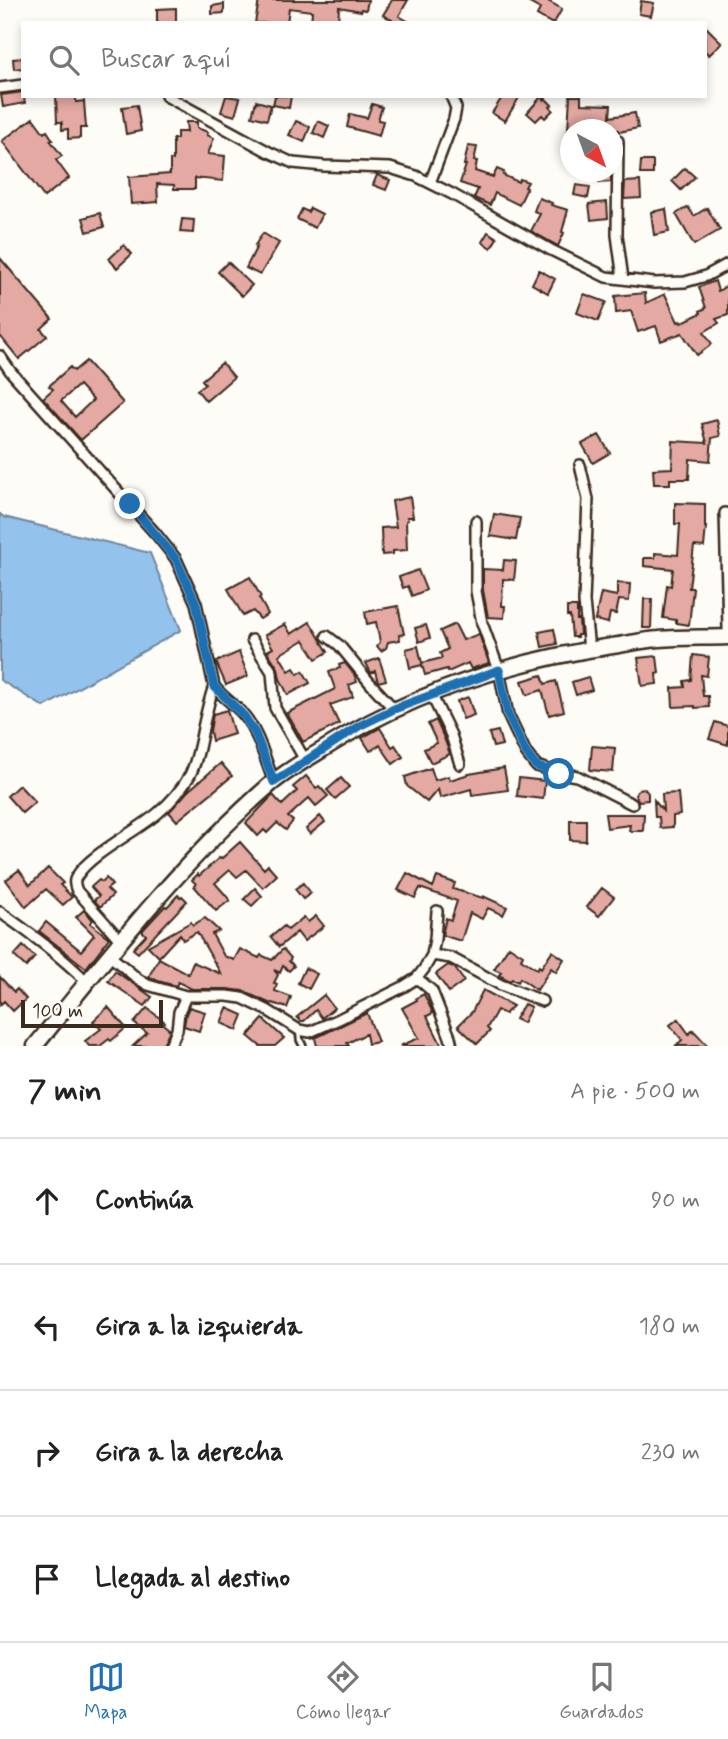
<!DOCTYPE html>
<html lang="es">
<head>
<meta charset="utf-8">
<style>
  :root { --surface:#fff; --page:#f2f2f2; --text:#222; --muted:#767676; --line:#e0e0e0; --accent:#1f6fb2 }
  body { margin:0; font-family:Mynerve,sans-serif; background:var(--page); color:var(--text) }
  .compass { position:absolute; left:560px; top:119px; width:63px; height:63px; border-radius:50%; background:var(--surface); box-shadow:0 4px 10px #0003; rotate:139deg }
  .scale { position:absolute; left:21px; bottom:18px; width:142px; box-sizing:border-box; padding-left:7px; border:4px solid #3b2a1e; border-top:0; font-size:19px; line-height:24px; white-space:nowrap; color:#3b2a1e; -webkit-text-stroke:5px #fdfcf7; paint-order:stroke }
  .stop { position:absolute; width:21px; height:21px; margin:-16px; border:5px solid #1f6fb2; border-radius:50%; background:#fff }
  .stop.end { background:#1f6fb2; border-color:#fff; box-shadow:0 2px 7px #0008 }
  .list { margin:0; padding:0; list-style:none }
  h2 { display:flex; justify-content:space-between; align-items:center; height:91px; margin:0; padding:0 28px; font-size:30px }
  h2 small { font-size:23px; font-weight:400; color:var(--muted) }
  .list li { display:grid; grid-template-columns:46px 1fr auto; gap:21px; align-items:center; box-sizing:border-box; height:126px; padding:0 28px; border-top:2px solid var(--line) }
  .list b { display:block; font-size:26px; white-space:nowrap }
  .list em { font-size:23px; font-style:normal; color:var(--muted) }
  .icon { flex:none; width:38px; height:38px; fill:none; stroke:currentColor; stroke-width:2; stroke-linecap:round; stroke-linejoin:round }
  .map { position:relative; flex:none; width:728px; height:1046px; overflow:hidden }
  .search { position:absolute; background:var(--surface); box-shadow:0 4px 10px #0003; left:21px; right:21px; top:21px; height:77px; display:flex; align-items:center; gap:18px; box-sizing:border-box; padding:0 24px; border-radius:0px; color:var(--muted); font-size:26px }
  .sheet { height:595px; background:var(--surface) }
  nav { display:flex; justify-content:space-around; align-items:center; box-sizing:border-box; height:98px; border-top:2px solid var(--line); background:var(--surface); font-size:19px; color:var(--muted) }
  nav a { display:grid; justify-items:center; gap:4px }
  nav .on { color:var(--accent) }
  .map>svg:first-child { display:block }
  .water { fill:#93c2ed; stroke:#70859a; stroke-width:2 }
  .building { fill:#e3a9a2; stroke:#3b2a1e; stroke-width:2; fill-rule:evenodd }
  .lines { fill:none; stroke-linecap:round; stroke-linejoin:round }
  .service-casing { stroke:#3b2a1e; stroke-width:10 }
  .minor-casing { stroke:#3b2a1e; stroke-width:14 }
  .primary-casing { stroke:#3b2a1e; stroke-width:19 }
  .service { stroke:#fdfcf7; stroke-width:4.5 }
  .minor { stroke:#fdfcf7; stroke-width:9 }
  .primary { stroke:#fdfcf7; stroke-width:14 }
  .route { stroke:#1f6fb2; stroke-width:9 }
</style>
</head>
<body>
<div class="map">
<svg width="728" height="1046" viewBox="0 0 728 1046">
  <rect width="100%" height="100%" fill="#fdfcf7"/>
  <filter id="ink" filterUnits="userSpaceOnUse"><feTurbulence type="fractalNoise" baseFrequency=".0143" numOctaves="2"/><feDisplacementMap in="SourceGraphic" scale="14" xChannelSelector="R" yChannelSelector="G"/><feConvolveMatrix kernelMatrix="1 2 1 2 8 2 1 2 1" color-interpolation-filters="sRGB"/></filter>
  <g filter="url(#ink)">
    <path class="water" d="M0,514L4,517L150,553L181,630L44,707L0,680Z"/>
    <path class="building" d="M259,0H368L366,10L361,9V11L339,7L338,23H311L312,11L289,8L287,23H255Z
      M392,0H408L399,16L411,23H391L392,20L383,15Z
      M524,0H546L562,9L554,23H551L537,15L540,9Z
      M641,1L654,3L651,16L639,14Z
      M224,4V13L212,14V6Z
      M176,8V23H157V9Z
      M705,26L722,43L709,55L705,51Z
      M23,58V68L14,69L13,59Z
      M23,92L25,103L3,107L1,95Z
      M56,96H76V102L84,101L86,128H80V138L68,139V129L62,130V122H57Z
      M226,96L240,98L235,116L221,112Z
      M275,96H291L289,108L273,105Z
      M503,96H520L505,121L492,113Z
      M570,96H581V104L611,105L610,117L635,113L638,128L619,132L618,130H568Z
      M541,97L544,100L545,98L552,105L550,107L553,110L545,118L542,115L536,121L527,113Z
      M256,101L271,105L267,120L252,116Z
      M372,104L382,107L378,120L383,121L379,136L347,127L350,114L367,118Z
      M137,105L141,131L126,134L122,107Z
      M33,118L44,133L47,131L53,140H50L62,156L56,160L69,178L44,197L2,141Z
      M296,121L310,127L304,142L289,135Z
      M318,121L329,126L324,138L313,133Z
      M186,122H197V128L208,132L207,135L214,138L208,154L225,156L223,181L195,178V189H174V185L157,184L158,202L131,204L129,177L170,174V160H173V139H177V132H187Z
      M468,146L477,147L474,161H477L475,171L493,177L497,169L504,172L503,175L518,182L520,179L528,182L525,187L527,188L519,205L495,193L490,205L474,198L478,189L460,183L466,165H464Z
      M641,161H653V174H640Z
      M685,168L695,177L681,190L672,181Z
      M599,172H611V182L599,183Z
      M377,175L390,180L386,190L373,185Z
      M640,181L641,198L624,199L625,182Z
      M576,185L590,187L588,198L574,195Z
      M539,198L552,203L551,205L568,210L562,232L564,233L558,246L531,231L540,214L534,211Z
      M607,202L608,218L591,220L589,204Z
      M688,207L694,216L707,208L720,230L694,245L676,214Z
      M310,208L322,214L315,228L297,219L302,209L308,212Z
      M666,209L669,232L654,235L651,212Z
      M100,213L104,227L87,232L83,218Z
      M182,219L194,220L193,233L180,232Z
      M488,232L497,238L491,248L482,242Z
      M263,233L279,243L260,275L246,268L257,246L255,245Z
      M124,245L132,254L117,268L109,259Z
      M0,258L52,319L41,329L47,336L19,359L0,336Z
      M228,262L252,285L242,296L218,272Z
      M539,270L555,279L548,293L532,284Z
      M715,281L718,291L728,285V315L716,319L719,323L704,332L712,344L697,355L682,333L661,341L656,326L638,332L631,311L616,313L615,296L645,293L646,303L665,294L678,322L680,321L681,323L701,313L700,311L706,308L699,287Z
      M584,294L606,302L598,321L577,313Z
      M86,361L123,403L81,440L43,398L53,389L49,386L70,367L74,371ZM79,385L93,400L75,417L61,401Z
      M222,363L234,377L206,401L197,390L205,384L202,380Z
      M717,420L720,436L712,438L710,461L690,459L689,479H670V484H654L653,469L672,468L673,441L707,443L702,424Z
      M599,435L610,453L593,463L582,444Z
      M410,497L413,517H407L408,520L406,521L407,550L393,551V554L382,555L381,528L396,527L392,501Z
      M675,503L705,504V527H706L704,547L694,546L689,588H693L689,625L676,623V620L663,618L667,585L671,586L673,569L644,566V558H655V553L678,555L680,524H675Z
      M494,514L520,518L516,540L490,536Z
      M504,560L516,561L514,580L503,579L502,606H505L504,618L488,617L483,590V569L503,570Z
      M418,570L426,590L412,596L408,586L403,588L399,577Z
      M250,577L261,597L259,598L268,614L260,619L253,611L243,616L228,589Z
      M617,583L630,584L629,601L619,600L616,614L610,613L608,623L595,620L601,593L617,596Z
      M644,599H652L651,628H643Z
      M398,606L404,634L399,635L400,640L388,642L386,648L381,651L377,646L380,642L376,622L367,624L365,612Z
      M567,607H577V620H579L580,635H577V637H572L570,616H567Z
      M310,622L328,652L316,659L304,640L279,655L289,671L294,668L298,674L303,671L310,683L288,695L280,679L278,668L267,651L273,648L265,635L285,624L291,634Z
      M455,624L463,640L479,634L489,663L471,669L468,663L448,672L447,669L425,675L422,665L410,668L406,649L418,646L422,663L442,658L440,653L448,649L440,631Z
      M426,625L430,638L419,642L415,628Z
      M554,629L557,644L542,647L539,632Z
      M239,652L248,676L226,685L216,662Z
      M693,655L709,657L707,676L701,675L703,696H708L709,707L695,708V706L673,707L672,688L685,687L684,681L691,680Z
      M657,656L659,673L656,674L657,684L642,686L638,658Z
      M379,658L386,680L378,682L375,671L371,673L366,663Z
      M345,663L354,674L357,682L349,685L353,697L330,705L339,724L303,742L287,713L335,689L329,672L340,668L339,665Z
      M542,675L545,684L556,681L564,711L549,715L542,690L527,695L522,681Z
      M588,677L592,690L576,695L572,682Z
      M468,697L474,715L463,719L457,701Z
      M227,710L234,734L212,741L210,731L213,714Z
      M436,720L444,738L450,754L431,763L424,749L437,743L428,724Z
      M715,722L728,726V745L709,739Z
      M380,728L392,747L395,745L403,757L393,764L380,745L370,751L362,738Z
      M498,731L502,745L493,747L489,733Z
      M592,746L615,748L613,772L590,770Z
      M221,763L232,776L177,821L169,812L188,791Z
      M431,768L435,780L449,776L450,780L469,774L504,768L508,790L472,795L471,789L440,798L438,789L427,802L407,786L405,777Z
      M306,776L316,788L319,786L328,796L316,806L309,798L288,817L293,821L286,830L277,823L267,833L264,830L258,836L246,823L273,795L282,805L297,791L293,787Z
      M341,778L349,787L335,799L327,790Z
      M519,778L545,781L543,799L517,796Z
      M19,785L35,802L22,813L7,796Z
      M644,788L648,793V800L639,801L635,795L639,789Z
      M678,793L680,815L673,816V827L660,828L659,817H655L654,800L663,811L662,794Z
      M605,814H644L643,831H629L630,825L607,828Z
      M320,816L325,822L310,834L306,829Z
      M570,820H586V841L570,840Z
      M240,842L264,869L268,865L277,875L263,888L246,870L237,877L230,870L215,883L230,900L216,911L194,886L196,884L192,880L198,874L199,876L219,858L221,859Z
      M48,868L63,883L60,885L72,897L63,905L46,889L26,907L6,880L19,870L30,885Z
      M407,873L433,887L437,877L455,883L453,889L483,898V896L507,907L503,915L488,908L482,919L470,913L461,941L442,935L446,918L451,920L457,901L420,888L415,898L398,890Z
      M106,878L112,885L107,889L113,895L100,907L94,900L99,896L91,887L99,880L102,882Z
      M303,883L311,893L303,899L295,889Z
      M255,888L262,896L252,906L244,899Z
      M602,888L614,897L599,916L587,907Z
      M178,895L180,897L182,896L187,901L138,953L133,949L146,935L142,931L165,906L167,907Z
      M84,910L93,920L90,923L109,938L86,968L39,931L46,922L81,951L94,935L76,917Z
      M316,916L324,926L304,941L297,932L279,947L271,937L284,926L288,930L304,917L308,922Z
      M205,918L219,931L212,934L224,956L234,960L240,949L259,958L261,955L272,960L283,949L291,958L289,961L294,966L289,971L283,966L280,973L274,970L278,975L274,983L277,984L275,991L291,997L287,1008L272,1003L271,1004L243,991L227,989H192L178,982L176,986L158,981L149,976L159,958L188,974L193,962L221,974L197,932L183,940L180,934L159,957L148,946L191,922L193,925Z
      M23,946L35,957L26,967L14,956Z
      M509,946L523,955L521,959L537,969L539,966L541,968L552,951L564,959L556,972L551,968L537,990L520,978L518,982L512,979L510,981L499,975L501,972L494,969Z
      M448,965L454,967L464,981L449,992L436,974Z
      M305,968L317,974L309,989L298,983Z
      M115,971L152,997L145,1006L108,981Z
      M0,977L14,992L17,989L26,999L13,1011L4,1001L0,1005Z
      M483,990L513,1006L505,1014L497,1010L487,1028L490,1031L477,1044L458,1026L472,1012Z
      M424,994L433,1013L427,1016L442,1046H400L419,1038L402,1008L417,1000L416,998Z
      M324,995L334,1008L322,1018L316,1010L304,1021H301L297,1017Z
      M524,1004L531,1007L523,1023L515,1019Z
      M108,1007L126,1028L111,1041L109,1039L100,1046H89L85,1041L101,1029L93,1021Z
      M189,1007L205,1012L199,1031L184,1026L186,1014Z
      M147,1008L165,1022L163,1024L170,1030L162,1046H133L147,1033L134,1023Z
      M227,1008L243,1015L237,1030L221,1023Z
      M367,1013L378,1042L368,1044L366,1034L347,1043L349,1046H317L315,1038Z
      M263,1019L284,1038L275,1046H260L248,1036Z
      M678,1019L689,1034L693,1030L708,1046H676L682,1040L670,1025Z"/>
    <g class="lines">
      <g class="service-casing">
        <path id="service" d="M299,1031L300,1040L303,1046"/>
      </g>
      <g class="minor-casing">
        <path id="minor" d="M0,88L23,85
          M166,96L269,152L293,163L324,166L390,168L416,176L452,194L551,250L606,277L654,283L685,282L706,276L728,264
          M618,141L617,235L623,279
          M430,183L454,119L456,108L451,96
          M0,356L11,372L156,534L176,559L196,603L214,686C222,697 234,704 243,714C259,733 265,760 274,782
          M580,465L588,499L584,602L589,649
          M725,513L728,629
          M476,521V591L482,623L499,670L508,715L526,753L536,766L559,773L577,776L632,804
          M327,636L339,645L370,683L394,709
          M252,640L272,672L275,708L305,760
          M431,694L451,735L460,764
          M0,912C31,934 60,955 87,982
          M121,941L77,891C75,886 73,881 77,876C89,855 137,831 158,813C170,803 182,789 190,775C197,761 200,744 203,728C206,714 209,700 214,686
          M109,955L138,979L148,985L186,996H227L242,998L267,1010L299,1030L310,1032L339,1019L403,987L417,978L424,969L432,955L435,939L437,911
          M432,955L451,958L501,985L542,1001
          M417,978L432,991L450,1037L452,1046
          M170,1046L177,1030L179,1012L186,996"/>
      </g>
      <g class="primary-casing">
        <path id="primary" d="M35,1046C108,956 184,859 272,783C288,770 307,759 325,748C412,693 511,661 612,646C628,644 643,640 659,639C682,637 705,638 728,637"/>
      </g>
      <use href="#service" class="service"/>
      <use href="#minor" class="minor"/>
      <use href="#primary" class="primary"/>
    </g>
  </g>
  <g class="lines" filter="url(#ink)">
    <path class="route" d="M130,504L176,559L196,603L214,686L244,716L255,733L274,782L359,726L394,709L499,670L508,715L526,753L536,766L559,774"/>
  </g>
</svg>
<svg class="compass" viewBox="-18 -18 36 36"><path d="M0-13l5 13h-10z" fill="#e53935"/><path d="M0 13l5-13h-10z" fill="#767676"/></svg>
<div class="scale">100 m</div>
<div class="stop" style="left:559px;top:774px"></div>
<div class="stop end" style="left:130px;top:504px"></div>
<div class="search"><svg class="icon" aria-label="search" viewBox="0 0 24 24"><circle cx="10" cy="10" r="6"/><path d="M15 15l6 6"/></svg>Buscar aquí</div>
</div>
<section class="sheet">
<h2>7 min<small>A pie · 500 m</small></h2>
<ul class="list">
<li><svg class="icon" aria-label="ahead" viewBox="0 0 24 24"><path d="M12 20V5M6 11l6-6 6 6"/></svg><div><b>Continúa</b></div><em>90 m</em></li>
<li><svg class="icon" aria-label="left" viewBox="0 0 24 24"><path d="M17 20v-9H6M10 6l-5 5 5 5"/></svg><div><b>Gira a la izquierda</b></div><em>180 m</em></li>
<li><svg class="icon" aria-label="right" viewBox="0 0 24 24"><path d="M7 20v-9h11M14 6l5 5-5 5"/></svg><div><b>Gira a la derecha</b></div><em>230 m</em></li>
<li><svg class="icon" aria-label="arrive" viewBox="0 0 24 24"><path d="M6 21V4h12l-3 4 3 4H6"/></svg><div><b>Llegada al destino</b></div></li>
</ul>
</section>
<nav>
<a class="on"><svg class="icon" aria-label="map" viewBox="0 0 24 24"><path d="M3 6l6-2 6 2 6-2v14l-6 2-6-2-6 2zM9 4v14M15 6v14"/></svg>Mapa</a>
<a><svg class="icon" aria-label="directions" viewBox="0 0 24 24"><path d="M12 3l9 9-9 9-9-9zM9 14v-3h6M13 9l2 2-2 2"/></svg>Cómo llegar</a>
<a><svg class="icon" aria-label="saved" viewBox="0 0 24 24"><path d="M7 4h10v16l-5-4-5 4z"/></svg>Guardados</a>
</nav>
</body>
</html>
